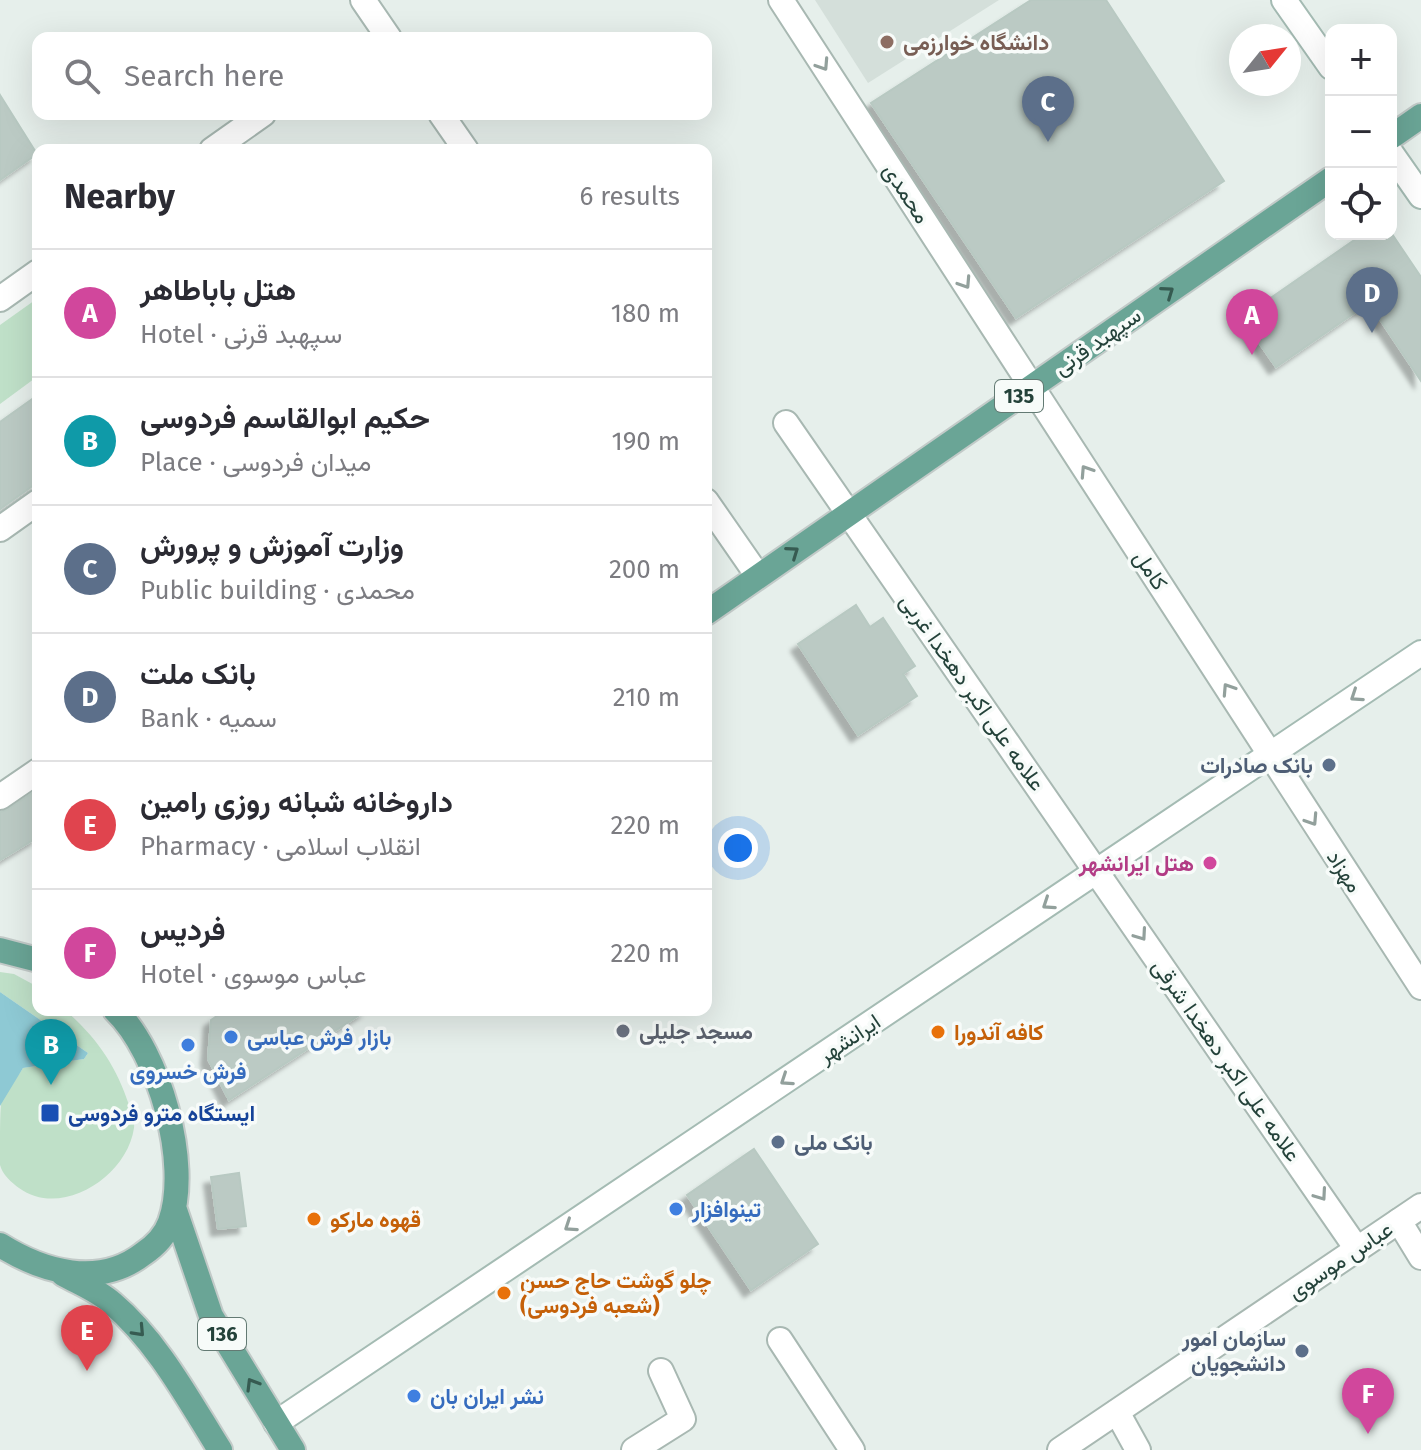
<!DOCTYPE html>
<html lang="en">
<head>
<meta charset="utf-8">
<style>
  :root { --surface:#fff; --page:#f7f7f7; --text:#2b2b33; --muted:#7c7c81; --line:#e1e1e2; --accent:#1a73e8 }
  body { margin:0; font-family:"Fira Sans",Vazirmatn,sans-serif; background:var(--page); color:var(--text) }
  .controls { position:absolute; right:24px; top:24px; display:grid; overflow:hidden; border-radius:16px; box-shadow:0 8px 32px #0002 }
  .controls button { width:72px; height:72px; display:grid; place-items:center; padding:0; border:0; border-bottom:2px solid var(--line); background:var(--surface); color:var(--text); font:40px sans-serif }
  .compass { position:absolute; left:1229px; top:24px; width:72px; height:72px; border-radius:50%; background:var(--surface); box-shadow:0 8px 32px #0002; rotate:60deg }
  .you { position:absolute; left:738px; top:848px; width:28px; height:28px; margin:-20px; border:6px solid #fff; border-radius:50%; background:#1a73e8; box-shadow:0 0 0 12px #1a73e833 }
  .badge { display:grid; place-items:center; width:52px; height:52px; border-radius:50%; background:var(--accent); color:#fff; font-size:26px; font-weight:700 }
  .pin { position:absolute; translate:-50% -66px; filter:drop-shadow(0 2px 4px #0008) }
  .pin::after { content:''; position:absolute; top:42px; width:28px; height:24px; background:inherit; clip-path:polygon(0 0,100% 0,50% 100%) }
  .list { margin:0; padding:0; list-style:none }
  h2 { display:flex; justify-content:space-between; align-items:center; height:104px; margin:0; padding:0 32px; font-size:34px }
  h2 small { font-size:26px; font-weight:400; color:var(--muted) }
  .list li { display:grid; grid-template-columns:52px 1fr auto; gap:24px; align-items:center; box-sizing:border-box; height:128px; padding:0 32px; border-top:2px solid var(--line) }
  .list b { display:block; font-size:30px; white-space:nowrap }
  .list p { margin:0; font-size:26px; white-space:nowrap; color:var(--muted) }
  .list em { font-size:26px; font-style:normal; color:var(--muted) }
  .icon { flex:none; width:44px; height:44px; fill:none; stroke:currentColor; stroke-width:2; stroke-linecap:round; stroke-linejoin:round }
  .map { position:relative; flex:none; width:1421px; height:1450px; overflow:hidden }
  .search { position:absolute; background:var(--surface); box-shadow:0 8px 32px #0002; left:32px; top:32px; width:680px; height:88px; display:flex; align-items:center; gap:20px; box-sizing:border-box; padding:0 28px; border-radius:16px; color:var(--muted); font-size:30px }
  .panel { position:absolute; background:var(--surface); box-shadow:0 8px 32px #0002; left:32px; top:144px; width:680px; height:872px; border-radius:16px }
  .map>svg:first-child { display:block }
  .built { fill:#d4dfda }
  .green { fill:#bfe0c8 }
  .water { fill:#8ec9d4 }
  .building { fill:#bbcac4; stroke:#b8c9c2; stroke-width:2; filter:url(#shadow) }
  .lines { fill:none; stroke-linecap:round; stroke-linejoin:round }
  .minor-casing { stroke:#a8b8b2; stroke-width:28 }
  .tertiary-casing { stroke:#a8b8b2; stroke-width:28 }
  .secondary-casing { stroke:#a4bbb3; stroke-width:28 }
  .primary-casing { stroke:#c2cac8; stroke-width:28 }
  .minor { stroke:#fff; stroke-width:24 }
  .tertiary { stroke:#fff; stroke-width:24 }
  .secondary { stroke:#fff; stroke-width:24 }
  .primary { stroke:#6aa596; stroke-width:24 }
  .oneway { stroke:#92a09c }
  .oneway2 { stroke:#365b51 }
  .education-dot { fill:#8d6e63; stroke:#f7fbf9; stroke-width:3 }
  .service-dot { fill:#5c6f8a; stroke:#f7fbf9; stroke-width:3 }
  .hotel-dot { fill:#d1479c; stroke:#f7fbf9; stroke-width:3 }
  .worship-dot { fill:#6b7280; stroke:#f7fbf9; stroke-width:3 }
  .food-dot { fill:#e8710a; stroke:#f7fbf9; stroke-width:3 }
  .shop-dot { fill:#3f7fe0; stroke:#f7fbf9; stroke-width:3 }
  .transit-dot { fill:#1a4fb4; stroke:#f7fbf9; stroke-width:3 }
  .labels { text-anchor:middle; stroke-width:7; stroke-linejoin:round; paint-order:stroke }
  .shield { fill:#f7fbf9; stroke:#637a73; stroke-width:2 }
  .shield-label { font-size:20px; font-weight:bold; fill:#24423a }
  .education-label { font-size:22px; font-weight:bold; fill:#785e54; stroke:#f7fbf9; text-anchor:start }
  .street-label { font-size:22px; fill:#24423a; stroke:#f7fbf9 }
  .service-label { font-size:22px; font-weight:bold; fill:#4e5e75; stroke:#f7fbf9; text-anchor:end }
  .hotel-label { font-size:22px; font-weight:bold; fill:#b23c85; stroke:#f7fbf9; text-anchor:end }
  .worship-label { font-size:22px; font-weight:bold; fill:#5b616d; stroke:#f7fbf9; text-anchor:start }
  .food-label { font-size:22px; font-weight:bold; fill:#c56008; stroke:#f7fbf9; text-anchor:start }
  .shop-label { font-size:22px; font-weight:bold; fill:#366cbe; stroke:#f7fbf9; text-anchor:start }
  .transit-label { font-size:22px; font-weight:bold; fill:#164399; stroke:#f7fbf9; text-anchor:start }
</style>
</head>
<body>
<div class="map">
<svg width="1421" height="1450" viewBox="0 0 1421 1450">
  <defs>
    <filter id="shadow"><feDropShadow dx="-7" dy="7" stdDeviation="2" flood-color="#0004"/></filter>
  </defs>
  <rect width="100%" height="100%" fill="#e6efeb"/>
  <path class="built" d="M815,0H999L868,83Z"/>
  <path class="green" d="M38,298V376L0,404V325Z
    M0,972L14,974L38,987V1010H65C96,1037 116,1065 129,1105C131,1112 135,1120 134,1128C127,1177 61,1219 19,1188C12,1183 2,1174 0,1165C0,1160 0,1153 0,1147C0,1135 0,1116 1,1104C5,1092 16,1079 23,1068L84,1059L88,1053L0,992Z"/>
  <path class="water" d="M0,992L88,1053L84,1059L23,1068L0,1106Z"/>
  <path class="building" d="M1031,0H1106L1224,181L1016,318L871,103Z
    M0,95L37,154L0,180Z
    M1363,234H1392L1421,277V381L1369,303L1276,367L1242,318Z
    M38,395V482L0,509V422Z
    M856,605L870,627L883,618L915,666L903,674L917,696L858,735L798,644Z
    M38,789V837L0,860V812L8,809Z
    M226,1010H367L229,1100L208,1059L211,1020Z
    M754,1149L818,1244L751,1290L687,1195Z
    M239,1173L246,1226L218,1229L211,1177Z"/>
  <g class="lines">
    <g class="minor-casing">
      <path id="minor" d="M781,0L1421,987
        M212,150L263,114
        M0,299L38,272
        M786,423L1357,1249
        M0,529L38,502
        M0,797L38,771
        M1399,1221L1421,1257
        M780,1340L852,1450
        M1117,1412L1138,1450
        M634,1450L683,1419L661,1371"/>
    </g>
    <g class="tertiary-casing">
      <path id="tertiary" d="M363,0L389,38
        M441,114L466,150
        M706,501L758,576
        M1060,1450L1421,1206"/>
    </g>
    <g class="secondary-casing">
      <path id="secondary" d="M1284,0L1331,67
        M1391,153L1421,196
        M276,1423L1421,653"/>
    </g>
    <g class="primary-casing">
      <path id="primary" d="M1391,137L1421,116
        M706,613L1331,179
        M0,950L38,960
        M174,1207L211,1316L293,1450
        M0,1245C43,1272 99,1288 143,1254C155,1246 165,1236 170,1222C191,1164 159,1052 115,1010
        M63,1274C79,1283 99,1291 112,1303C158,1342 188,1399 220,1450"/>
    </g>
    <use href="#minor" class="minor"/>
    <use href="#tertiary" class="tertiary"/>
    <use href="#secondary" class="secondary"/>
    <use href="#primary" class="primary"/>
  </g>
  <defs><path id="oneway-chevron" d="M-2-3.5L2.5 0L-2 3.5" fill="none" stroke-width="1.6" stroke-linecap="round" stroke-linejoin="round" transform="scale(2)"/></defs>
  <g class="oneway">
    <use href="#oneway-chevron" transform="translate(823 65) rotate(57)"/>
    <use href="#oneway-chevron" transform="translate(965 283) rotate(57)"/>
    <use href="#oneway-chevron" transform="translate(1086 471) rotate(-123)"/>
    <use href="#oneway-chevron" transform="translate(1228 689) rotate(-123)"/>
    <use href="#oneway-chevron" transform="translate(1356 696) rotate(146)"/>
    <use href="#oneway-chevron" transform="translate(1312 820) rotate(57)"/>
    <use href="#oneway-chevron" transform="translate(1048 904) rotate(146)"/>
    <use href="#oneway-chevron" transform="translate(1141 935) rotate(55)"/>
    <use href="#oneway-chevron" transform="translate(786 1080) rotate(146)"/>
    <use href="#oneway-chevron" transform="translate(1321 1195) rotate(55)"/>
    <use href="#oneway-chevron" transform="translate(570 1226) rotate(146)"/>
  </g>
  <g class="oneway2">
    <use href="#oneway-chevron" transform="translate(1168 292) rotate(-35)"/>
    <use href="#oneway-chevron" transform="translate(793 552) rotate(-35)"/>
    <use href="#oneway-chevron" transform="translate(139 1331) rotate(47)"/>
    <use href="#oneway-chevron" transform="translate(252 1384) rotate(-121)"/>
  </g>
  <circle class="education-dot" cx="887" cy="42" r="8"/>
  <g class="service-dot">
    <circle cx="1329" cy="765" r="8"/>
    <circle cx="778" cy="1142" r="8"/>
    <circle cx="1302" cy="1351" r="8"/>
  </g>
  <circle class="hotel-dot" cx="1210" cy="863" r="8"/>
  <circle class="worship-dot" cx="623" cy="1031" r="8"/>
  <g class="food-dot">
    <circle cx="938" cy="1032" r="8"/>
    <circle cx="314" cy="1219" r="8"/>
    <circle cx="504" cy="1293" r="8"/>
  </g>
  <g class="shop-dot">
    <circle cx="231" cy="1037" r="8"/>
    <circle cx="188" cy="1045" r="8"/>
    <circle cx="676" cy="1209" r="8"/>
    <circle cx="414" cy="1396" r="8"/>
  </g>
  <rect class="transit-dot" x="40" y="1103" width="20" height="20" rx="4"/>
  <g class="labels">
    <g class="shield">
      <rect x="995" y="380" width="48" height="32" rx="6"/>
      <rect x="198" y="1318" width="48" height="32" rx="6"/>
    </g>
    <g class="shield-label">
      <text x="1019" y="403">135</text>
      <text x="222" y="1341">136</text>
    </g>
    <g class="education-label">
      <text x="903" y="50">دانشگاه خوارزمی</text>
    </g>
    <g class="street-label">
      <text transform="translate(907 193) rotate(57)" y="8">محمدی</text>
      <text transform="translate(1097 341) rotate(-35)" y="8">سپهبد قرنی</text>
      <text transform="translate(1151 570) rotate(57)" y="8">کامل</text>
      <text transform="translate(973 692) rotate(55)" y="8">علامه علی اکبر دهخدا غربی</text>
      <text transform="translate(1345 871) rotate(57)" y="8">مهزاد</text>
      <text transform="translate(849 1038) rotate(-34)" y="8">ایرانشهر</text>
      <text transform="translate(1227 1060) rotate(55)" y="8">علامه علی اکبر دهخدا شرقی</text>
      <text transform="translate(1340 1260) rotate(-34)" y="8">عباس موسوی</text>
    </g>
    <g class="service-label">
      <text x="1313" y="773">بانک صادرات</text>
      <text x="794" y="1150" text-anchor="start">بانک ملی</text>
      <text x="1286" y="1346">سازمان امور<tspan x="1286" dy="25">دانشجویان</tspan></text>
    </g>
    <g class="hotel-label">
      <text x="1194" y="871">هتل ایرانشهر</text>
    </g>
    <g class="worship-label">
      <text x="639" y="1039">مسجد جلیلی</text>
    </g>
    <g class="food-label">
      <text x="954" y="1040">کافه آندورا</text>
      <text x="330" y="1227">قهوه مارکو</text>
      <text x="520" y="1288">چلو گوشت حاج حسن<tspan x="520" dy="25">(شعبه فردوسی)</tspan></text>
    </g>
    <g class="shop-label">
      <text x="247" y="1045">بازار فرش عباسی</text>
      <text x="188" y="1079" text-anchor="middle">فرش خسروی</text>
      <text x="692" y="1217">تینوافزار</text>
      <text x="430" y="1404">نشر ایران بان</text>
    </g>
    <g class="transit-label">
      <text x="68" y="1121">ایستگاه مترو فردوسی</text>
    </g>
  </g>
</svg>
<div class="controls">
<button>+</button>
<button>−</button>
<button><svg class="icon" aria-label="locate" viewBox="0 0 24 24"><circle cx="12" cy="12" r="6"/><path d="M12 2v4M12 18v4M2 12h4M18 12h4"/></svg></button>
</div>
<svg class="compass" viewBox="-18 -18 36 36"><path d="M0-13l5 13h-10z" fill="#e53935"/><path d="M0 13l5-13h-10z" fill="#7c7c81"/></svg>
<div class="you"></div>
<div class="pin badge" style="left:1252px;top:355px;background:#d1479c">A</div>
<div class="pin badge" style="left:51px;top:1085px;background:#0f9aa8">B</div>
<div class="pin badge" style="left:1048px;top:142px;background:#5c6f8a">C</div>
<div class="pin badge" style="left:1372px;top:333px;background:#5c6f8a">D</div>
<div class="pin badge" style="left:87px;top:1371px;background:#e0444e">E</div>
<div class="pin badge" style="left:1368px;top:1434px;background:#d1479c">F</div>
<div class="search"><svg class="icon" aria-label="search" viewBox="0 0 24 24"><circle cx="10" cy="10" r="6"/><path d="M15 15l6 6"/></svg>Search here</div>
<section class="panel">
<h2>Nearby<small>6 results</small></h2>
<ul class="list">
<li><span class="badge" style="background:#d1479c">A</span><div><b>هتل باباطاهر</b><p>Hotel · سپهبد قرنی</p></div><em>180 m</em></li>
<li><span class="badge" style="background:#0f9aa8">B</span><div><b>حکیم ابوالقاسم فردوسی</b><p>Place · میدان فردوسی</p></div><em>190 m</em></li>
<li><span class="badge" style="background:#5c6f8a">C</span><div><b>وزارت آموزش و پرورش</b><p>Public building · محمدی</p></div><em>200 m</em></li>
<li><span class="badge" style="background:#5c6f8a">D</span><div><b>بانک ملت</b><p>Bank · سمیه</p></div><em>210 m</em></li>
<li><span class="badge" style="background:#e0444e">E</span><div><b>داروخانه شبانه روزی رامین</b><p>Pharmacy · انقلاب اسلامی</p></div><em>220 m</em></li>
<li><span class="badge" style="background:#d1479c">F</span><div><b>فردیس</b><p>Hotel · عباس موسوی</p></div><em>220 m</em></li>
</ul>
</section>
</div>
</body>
</html>
